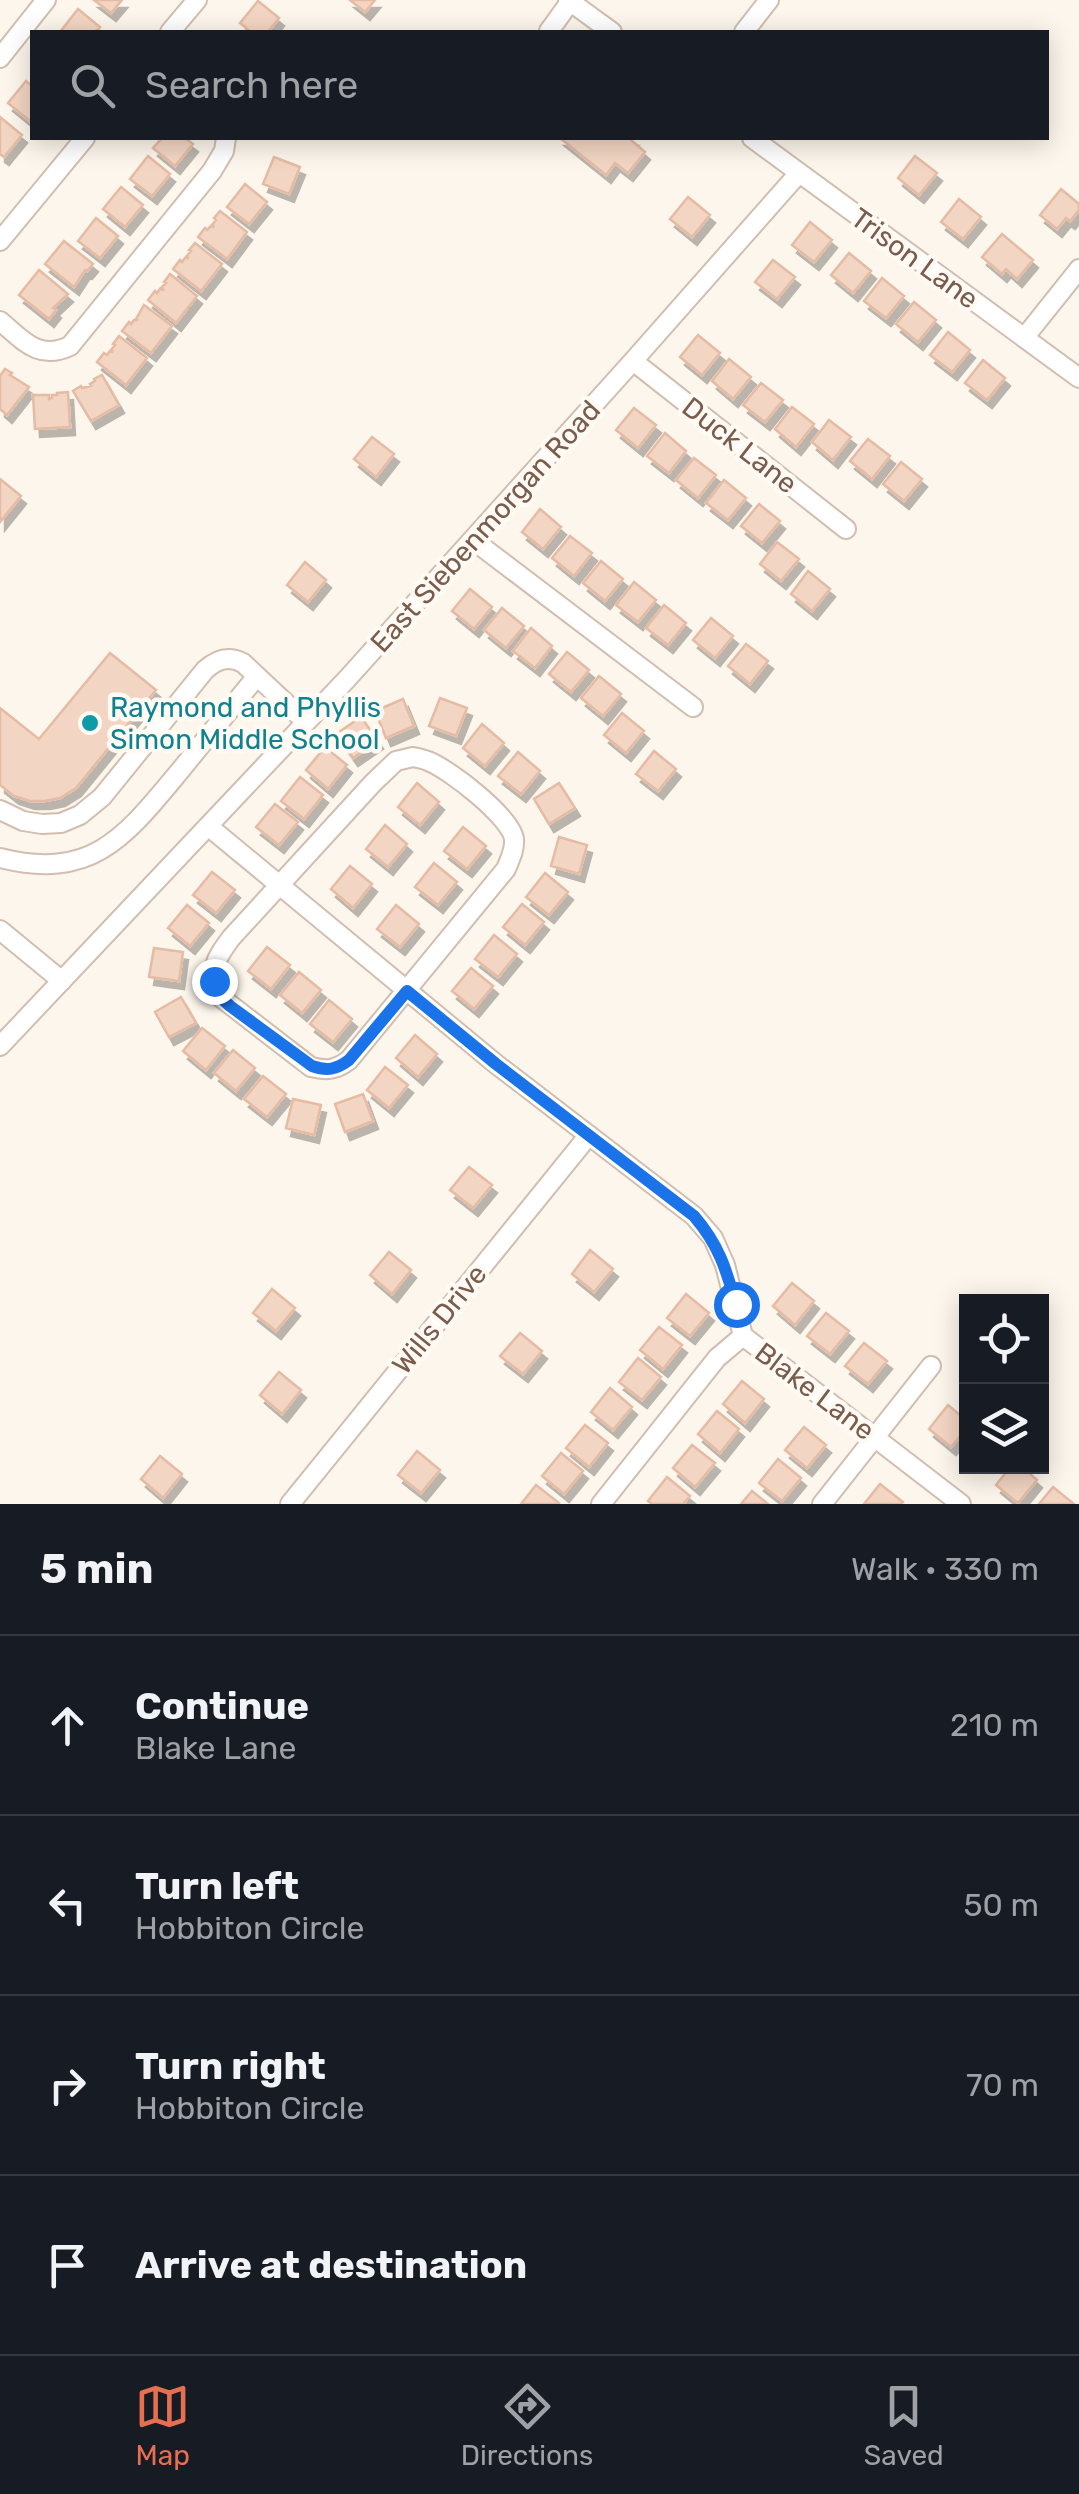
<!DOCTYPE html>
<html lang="en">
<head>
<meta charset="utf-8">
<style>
  :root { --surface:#171b24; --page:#242831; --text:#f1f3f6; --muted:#9ea1a6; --line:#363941; --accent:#e76f51 }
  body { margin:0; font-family:Rubik,sans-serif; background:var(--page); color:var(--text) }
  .controls { position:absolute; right:30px; bottom:30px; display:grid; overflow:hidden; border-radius:0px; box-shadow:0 5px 25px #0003 }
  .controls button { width:90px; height:90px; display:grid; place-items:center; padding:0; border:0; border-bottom:2px solid var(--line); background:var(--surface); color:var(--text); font:50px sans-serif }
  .stop { position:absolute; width:30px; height:30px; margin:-22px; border:8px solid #1a73e8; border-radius:50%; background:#fff }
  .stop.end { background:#1a73e8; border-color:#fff; box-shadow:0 2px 10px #0008 }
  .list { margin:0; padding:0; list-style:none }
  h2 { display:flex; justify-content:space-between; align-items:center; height:130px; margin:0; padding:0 40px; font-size:42px }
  h2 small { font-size:32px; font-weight:400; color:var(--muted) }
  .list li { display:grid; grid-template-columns:65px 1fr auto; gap:30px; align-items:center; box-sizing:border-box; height:180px; padding:0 40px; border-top:2px solid var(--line) }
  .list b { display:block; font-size:38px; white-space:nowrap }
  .list p { margin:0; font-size:32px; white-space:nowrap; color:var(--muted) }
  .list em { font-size:32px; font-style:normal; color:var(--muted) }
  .icon { flex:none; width:55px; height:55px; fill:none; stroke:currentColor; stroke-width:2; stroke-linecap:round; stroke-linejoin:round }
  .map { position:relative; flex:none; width:1079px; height:1504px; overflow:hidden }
  .search { position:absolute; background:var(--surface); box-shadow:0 5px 25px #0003; left:30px; right:30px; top:30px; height:110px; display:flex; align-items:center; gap:25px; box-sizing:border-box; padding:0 35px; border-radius:0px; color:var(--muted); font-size:38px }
  .sheet { height:850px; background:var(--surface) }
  nav { display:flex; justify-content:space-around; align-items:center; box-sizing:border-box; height:140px; border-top:2px solid var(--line); background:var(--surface); font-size:28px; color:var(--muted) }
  nav a { display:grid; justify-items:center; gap:5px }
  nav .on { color:var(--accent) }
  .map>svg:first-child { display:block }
  .building { fill:#f3d5c3; stroke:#e6bba3; stroke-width:2.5; filter:url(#shadow) }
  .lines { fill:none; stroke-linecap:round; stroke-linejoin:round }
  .minor-casing { stroke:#d1beb0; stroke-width:22 }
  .minor { stroke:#fff; stroke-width:18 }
  .route { stroke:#1a73e8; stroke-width:12 }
  .culture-dot { fill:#0f9aa8; stroke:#fffaf3; stroke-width:4 }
  .labels { text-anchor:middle; stroke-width:9; stroke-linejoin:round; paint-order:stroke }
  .street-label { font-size:28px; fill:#7a5c4d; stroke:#fffaf3 }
  .culture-label { font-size:28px; fill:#0d838f; stroke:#fffaf3; text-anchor:start }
</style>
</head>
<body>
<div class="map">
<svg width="1079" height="1504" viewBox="0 0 1079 1504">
  <defs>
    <filter id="shadow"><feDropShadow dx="5" dy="8" stdDeviation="0" flood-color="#0004"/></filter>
  </defs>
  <rect width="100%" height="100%" fill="#fdf6ec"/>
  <path class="building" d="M94,0H122L111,13Z
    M350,0H375L365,12Z
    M258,1L279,18L268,32H251L240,23Z
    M78,9L100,27L95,32H60Z
    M26,81L32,86V118L30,121L8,103Z
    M0,117L22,135L4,157L0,154Z
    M162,138H185L193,144L175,166L153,148Z
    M560,138H633L631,140L645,152L628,173L615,163L606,175Z
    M148,156L170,174L152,196L130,179Z
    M915,156L937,173L919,195L898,178Z
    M274,157L300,167L289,194L263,184Z
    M245,184L267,202L249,224L227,207Z
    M121,187L143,205L125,227L103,209Z
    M1061,189L1079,204V210L1070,221L1066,218L1057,229L1040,215Z
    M688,197L710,215L692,237L670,219Z
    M959,199L981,217L963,239L941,222Z
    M220,211L247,232L227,259L198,237L205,228L207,230L211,226L214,227L212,225L216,220L214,218Z
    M96,218L118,236L100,258L78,241Z
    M810,222L832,240L814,262L792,245Z
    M1002,234L1033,260L1017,279L1006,269L1002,274L982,257Z
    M64,241L93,264L87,271L85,270L74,287L45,264Z
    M195,243L222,264L201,291L173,269L180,260L182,262L185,258H189L186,257L191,251L189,250Z
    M849,253L871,271L853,293L831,275Z
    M773,260L795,277L777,299L755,282Z
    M39,270L68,294L53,308L56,310L49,319L19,295Z
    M170,274L197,296L176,323L148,300L155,291L157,293L160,289L164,290L161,288L166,283L164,282Z
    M882,278L904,296L886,318L864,301Z
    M914,302L936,320L918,342L896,324Z
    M144,305L172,326L151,353L122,331L129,322L131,324L134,320H138L136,319Z
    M948,332L970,350L952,372L930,355Z
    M698,335L720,353L702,375L680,357Z
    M119,336L147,358L126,385L97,362L104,353L107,355L110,351L113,352L111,350L115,345L113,344Z
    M729,359L751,377L733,399L712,381Z
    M983,360L1005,378L987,400L965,383Z
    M5,369L12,373L10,375L29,387L7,415L0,409V376Z
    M102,375L119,405L91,421L73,391L81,386L82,388L91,386L90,384L95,381L94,379Z
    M761,383L783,400L765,422L743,405Z
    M68,392L70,427L35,429L33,395H49V399L52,398V395H57V393Z
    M792,407L814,424L796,447L775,429Z
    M634,408L656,425L638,448L616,430Z
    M829,420L851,437L833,460L812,442Z
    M665,433L686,451L669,473L647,456Z
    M372,437L394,454L376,477L354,459Z
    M868,439L890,456L872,479L850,461Z
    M694,458L716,475L698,498L676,480Z
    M901,462L922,479L904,501L883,484Z
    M0,479L21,496L0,522Z
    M724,480L746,498L728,520L706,503Z
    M759,504L780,521L762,543L741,526Z
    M540,509L561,527L543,549L522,532Z
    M570,536L592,553L574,576L552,558Z
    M777,542L799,559L781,581L760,564Z
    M601,561L623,579L605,601L583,583Z
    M305,562L326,580L308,602L287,585Z
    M808,571L830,589L812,611L791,594Z
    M634,582L656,600L638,622L616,605Z
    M470,589L492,607L474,629L452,611Z
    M664,605L686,623L668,645L646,628Z
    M502,608L524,626L506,648L484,630Z
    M711,618L733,636L715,658L693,640Z
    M531,628L552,646L535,668L513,651Z
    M746,644L768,661L750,684L728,666Z
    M567,652L589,670L571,692L549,674Z
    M110,653L156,690L76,788L60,798L45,801H30L14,796L0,785V708L39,739Z
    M599,676L621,694L603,716L581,698Z
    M440,698L467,708L456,736L429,726Z
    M403,699L414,726L386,738L375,711Z
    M622,713L644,731L626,753L604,735Z
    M361,717L378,741L353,758L336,734Z
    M482,724L504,743L485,766L463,748Z
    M325,747L347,765L328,789L306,770Z
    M654,751L676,769L658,791L636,774Z
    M518,752L540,771L521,794L498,776Z
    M300,777L323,795L304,819L281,801Z
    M417,783L439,802L420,825L398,807Z
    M559,783L575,808L549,824L534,799Z
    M275,804L298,822L279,845L256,827Z
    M385,825L407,844L388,867L366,849Z
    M463,827L486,846L467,869L444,851Z
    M559,837L587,845L579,874L551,866Z
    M434,863L457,882L438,905L415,887Z
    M350,866L372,884L353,908L331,889Z
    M212,872L235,890L216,913L193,895Z
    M545,873L568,892L549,915L526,897Z
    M522,904L544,922L525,945L503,927Z
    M187,905L209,923L190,946L168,928Z
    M396,905L419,924L400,947L377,929Z
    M494,935L517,954L498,977L475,959Z
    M267,947L290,965L271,989L248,971Z
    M154,948L183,952L179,981L149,977Z
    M471,968L493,986L474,1009L452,991Z
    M299,972L321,990L302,1013L280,995Z
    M181,997L196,1023L169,1037L155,1012Z
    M329,1000L352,1019L333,1042L310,1024Z
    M202,1028L225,1046L206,1070L183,1051Z
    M415,1035L437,1054L418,1077L396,1058Z
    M233,1050L255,1068L236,1091L214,1073Z
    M385,1067L408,1085L389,1108L367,1090Z
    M263,1076L286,1094L267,1117L244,1099Z
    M363,1094L373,1121L345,1132L335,1104Z
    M293,1099L321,1105L314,1135L286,1128Z
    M469,1167L492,1185L473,1208L450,1190Z
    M590,1250L613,1269L594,1292L572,1274Z
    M389,1252L411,1270L392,1294L370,1275Z
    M792,1283L814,1301L795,1325L773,1306Z
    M272,1289L295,1308L276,1331L253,1313Z
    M686,1294L709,1313L690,1336L667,1318Z
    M826,1313L849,1331L830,1354L807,1336Z
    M659,1327L682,1345L663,1369L640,1350Z
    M520,1333L542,1351L523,1374L500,1356Z
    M864,1343L887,1361L868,1384L845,1366Z
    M638,1358L661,1377L642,1400L619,1382Z
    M279,1372L301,1390L282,1414L260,1395Z
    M742,1381L764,1399L745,1423L723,1404Z
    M610,1388L632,1407L613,1430L591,1412Z
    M948,1405L966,1420V1429L951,1447L929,1429Z
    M717,1411L739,1429L720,1453L698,1434Z
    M585,1425L608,1443L589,1467L566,1448Z
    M804,1427L826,1445L807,1468L785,1450Z
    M692,1445L715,1463L695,1487L673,1468Z
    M417,1451L440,1470L421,1493L398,1475Z
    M561,1453L583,1471L564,1494L542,1476Z
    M160,1456L182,1474L163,1498L141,1479Z
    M778,1459L801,1478L782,1501L759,1483Z
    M1011,1466H1021L1037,1480L1018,1503L996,1485Z
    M667,1477L690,1496L683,1504H652L648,1501Z
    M880,1484L903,1502L901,1504H864Z
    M536,1485L559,1503L558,1504H521Z
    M1053,1487L1074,1504H1039Z
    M752,1491L768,1504H741Z"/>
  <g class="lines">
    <g class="minor-casing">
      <path id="minor" d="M568,0L612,32
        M170,32L197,0
        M551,32L549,31L570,2
        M744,32L769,0
        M0,58L46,0
        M752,138L1079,378
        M0,241L85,138
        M0,321C23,340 38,361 70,346L212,171L224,151L226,138
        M1024,338L1079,269
        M633,361L846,529
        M473,540L693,707
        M413,757C418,758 423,759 428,761C449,769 511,817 514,839C515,850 510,859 506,869L349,1060C336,1070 327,1071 311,1067L219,996C209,968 215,960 231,938L373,783L396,761Z
        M0,810L23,821L42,824L61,823L80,815L102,797L205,670C216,660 228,655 243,663L306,722
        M208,826L496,1064L694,1216L713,1238L725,1265L743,1336L961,1504
        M0,858C92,881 125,837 179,772C205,740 231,708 257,676
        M0,930L62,981
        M0,1046L347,679L633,361L799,173
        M290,1504L589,1135
        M601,1504L717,1358L743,1336
        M822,1504L931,1366"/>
    </g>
    <use href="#minor" class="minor"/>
  </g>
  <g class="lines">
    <path class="route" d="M214,981L219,996L230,1006L312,1066C327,1071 336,1070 349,1060L407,991L496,1064L694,1216C719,1245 726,1269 736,1304"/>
  </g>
  <circle class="culture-dot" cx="90" cy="723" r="10"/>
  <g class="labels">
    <g class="street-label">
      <text transform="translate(915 258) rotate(36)" y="10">Trison Lane</text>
      <text transform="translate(740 445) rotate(38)" y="10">Duck Lane</text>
      <text transform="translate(485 526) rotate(-48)" y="10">East Siebenmorgan Road</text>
      <text transform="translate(439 1319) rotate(-51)" y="10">Wills Drive</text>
      <text transform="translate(815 1391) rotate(37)" y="10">Blake Lane</text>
    </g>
    <g class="culture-label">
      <text x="110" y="717">Raymond and Phyllis<tspan x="110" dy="32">Simon Middle School</tspan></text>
    </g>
  </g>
</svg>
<div class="controls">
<button><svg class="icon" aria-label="locate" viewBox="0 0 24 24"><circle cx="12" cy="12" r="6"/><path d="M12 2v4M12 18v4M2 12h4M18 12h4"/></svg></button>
<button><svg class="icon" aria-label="layers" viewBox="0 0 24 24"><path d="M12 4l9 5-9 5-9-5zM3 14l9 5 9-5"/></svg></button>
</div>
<div class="stop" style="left:736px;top:1304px"></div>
<div class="stop end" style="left:214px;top:981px"></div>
<div class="search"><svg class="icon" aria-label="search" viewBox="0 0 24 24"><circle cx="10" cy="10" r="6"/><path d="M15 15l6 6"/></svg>Search here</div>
</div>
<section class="sheet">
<h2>5 min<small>Walk · 330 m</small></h2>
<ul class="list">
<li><svg class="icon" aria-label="ahead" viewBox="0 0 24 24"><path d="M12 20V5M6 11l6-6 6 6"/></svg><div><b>Continue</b><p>Blake Lane</p></div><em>210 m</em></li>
<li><svg class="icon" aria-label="left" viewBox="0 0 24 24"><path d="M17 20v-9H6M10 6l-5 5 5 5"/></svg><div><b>Turn left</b><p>Hobbiton Circle</p></div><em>50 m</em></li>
<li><svg class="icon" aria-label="right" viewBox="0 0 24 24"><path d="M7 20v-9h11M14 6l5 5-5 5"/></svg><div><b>Turn right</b><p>Hobbiton Circle</p></div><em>70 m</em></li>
<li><svg class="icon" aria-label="arrive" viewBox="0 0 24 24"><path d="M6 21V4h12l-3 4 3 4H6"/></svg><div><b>Arrive at destination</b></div></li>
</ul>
</section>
<nav>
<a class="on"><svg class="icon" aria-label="map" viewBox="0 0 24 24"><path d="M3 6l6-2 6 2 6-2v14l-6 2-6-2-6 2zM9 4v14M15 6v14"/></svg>Map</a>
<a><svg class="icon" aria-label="directions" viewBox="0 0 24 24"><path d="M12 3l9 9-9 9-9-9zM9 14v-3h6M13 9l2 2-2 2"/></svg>Directions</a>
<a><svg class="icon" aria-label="saved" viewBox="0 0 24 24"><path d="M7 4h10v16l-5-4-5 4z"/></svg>Saved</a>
</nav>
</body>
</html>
